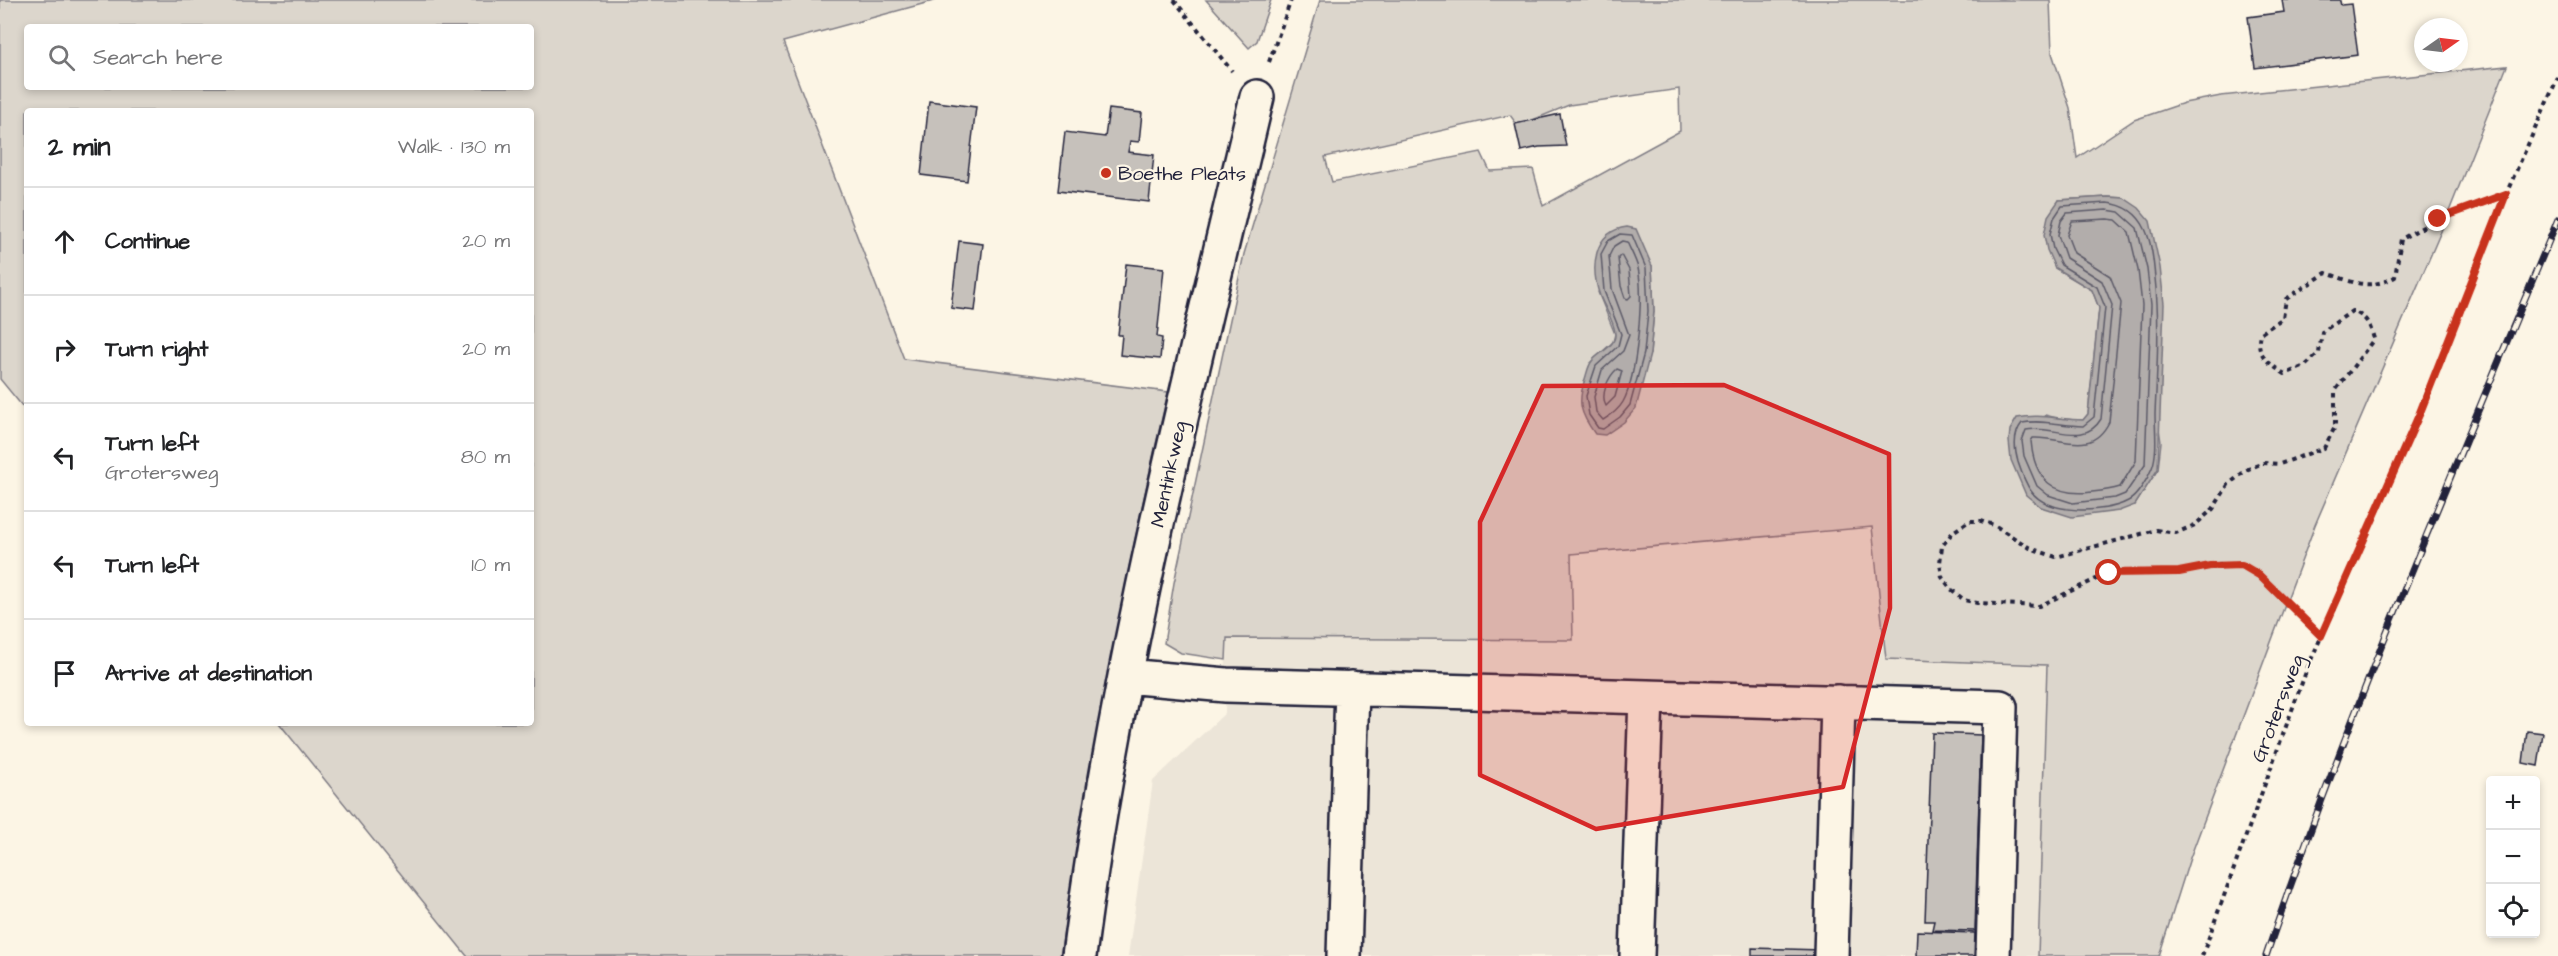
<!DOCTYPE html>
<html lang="en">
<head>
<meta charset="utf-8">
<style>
  :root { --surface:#fff; --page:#f2f2f2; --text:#202124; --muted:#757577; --line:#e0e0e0 }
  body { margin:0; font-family:"Architects Daughter",sans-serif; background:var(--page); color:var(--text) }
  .controls { position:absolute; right:18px; bottom:18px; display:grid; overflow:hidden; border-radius:6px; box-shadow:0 3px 9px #0003 }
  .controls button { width:54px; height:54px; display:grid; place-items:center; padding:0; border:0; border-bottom:2px solid var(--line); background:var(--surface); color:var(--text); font:30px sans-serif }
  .compass { position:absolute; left:2414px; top:18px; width:54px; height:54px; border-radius:50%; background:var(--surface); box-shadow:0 3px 9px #0003; rotate:76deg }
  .stop { position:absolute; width:18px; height:18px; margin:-14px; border:4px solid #c8321e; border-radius:50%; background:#fff }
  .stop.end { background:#c8321e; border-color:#fff; box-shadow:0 2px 6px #0008 }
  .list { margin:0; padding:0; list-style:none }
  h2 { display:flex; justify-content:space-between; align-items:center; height:78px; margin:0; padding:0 24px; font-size:26px }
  h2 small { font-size:20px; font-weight:400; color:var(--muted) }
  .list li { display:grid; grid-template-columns:39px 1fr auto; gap:18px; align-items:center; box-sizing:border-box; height:108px; padding:0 24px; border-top:2px solid var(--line) }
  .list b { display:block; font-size:22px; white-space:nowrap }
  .list p { margin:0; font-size:20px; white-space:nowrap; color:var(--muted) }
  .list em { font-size:20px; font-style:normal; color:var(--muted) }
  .icon { flex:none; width:33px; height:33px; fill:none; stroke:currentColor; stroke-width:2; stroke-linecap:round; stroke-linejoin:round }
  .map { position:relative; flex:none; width:2558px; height:956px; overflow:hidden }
  .search { position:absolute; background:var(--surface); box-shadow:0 3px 9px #0003; left:24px; top:24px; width:510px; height:66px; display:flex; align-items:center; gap:15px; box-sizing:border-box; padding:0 21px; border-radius:6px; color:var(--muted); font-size:22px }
  .panel { position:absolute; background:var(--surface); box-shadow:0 3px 9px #0003; left:24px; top:108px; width:510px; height:618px; border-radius:6px }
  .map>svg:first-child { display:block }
  .built { fill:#ece5d8 }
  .green { fill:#dcd6cc; stroke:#7f7c84; stroke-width:1.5; fill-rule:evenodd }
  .water { fill:#b2adab; stroke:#78757e; stroke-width:1.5 }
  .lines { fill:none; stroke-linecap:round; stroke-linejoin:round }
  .shore { stroke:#5c5a68; stroke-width:1.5 }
  .building { fill:#c6c1bb; stroke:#22223b; stroke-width:1.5 }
  .minor-casing { stroke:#22223b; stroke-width:38 }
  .path { stroke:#22223b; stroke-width:4; stroke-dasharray:4.5 4.5; stroke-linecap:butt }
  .minor { stroke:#fcf5e5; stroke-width:33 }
  .rail-casing { stroke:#22223b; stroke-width:7 }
  .rail { stroke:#fcf5e5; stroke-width:4.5; stroke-dasharray:14; stroke-linecap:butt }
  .route { stroke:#c8321e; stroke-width:8 }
  .marked { fill:#d62828; fill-opacity:0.2; stroke:#d62828; stroke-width:4.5; stroke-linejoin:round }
  .poi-dot { fill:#c8321e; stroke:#fcf5e5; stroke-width:2 }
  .labels { text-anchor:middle; stroke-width:4.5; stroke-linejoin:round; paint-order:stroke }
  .poi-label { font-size:20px; fill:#22223b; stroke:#fcf5e5; text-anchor:start }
  .street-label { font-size:20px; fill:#22223b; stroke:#fcf5e5 }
</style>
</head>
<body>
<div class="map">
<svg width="2558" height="956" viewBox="0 0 2558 956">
  <rect width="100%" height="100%" fill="#fcf5e5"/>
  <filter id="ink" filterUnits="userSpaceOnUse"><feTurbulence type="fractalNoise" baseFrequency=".0167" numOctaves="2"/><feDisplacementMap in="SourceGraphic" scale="12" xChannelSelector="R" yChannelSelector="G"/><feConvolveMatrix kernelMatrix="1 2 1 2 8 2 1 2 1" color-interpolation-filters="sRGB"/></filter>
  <g filter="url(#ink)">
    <path class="built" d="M1873,527L1886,659L2047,665L2038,956H1128L1153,781L1225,713L1226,638L1573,640L1570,554Z"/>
    <path class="green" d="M0,0H937L783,42L904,359L1168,392C1124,579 1088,766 1060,956H467L279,723H531V111H27V412L0,379ZM27,27H531V87H27Z
      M1206,0H1271L1257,41L1249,48Z
      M1320,0H2050L2052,53L2070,108L2077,158L2134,120L2184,103L2221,96L2507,66L2442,229L2315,525L2190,858L2159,956H2038L2047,665L1886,659L1872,527L1571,554L1573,640L1227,638L1226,660L1181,653L1164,643L1174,583L1244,254ZM1679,89L1680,131L1543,206L1533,169L1490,171L1481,152L1332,182L1325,157L1510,115L1518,126L1569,105ZM2108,197L2124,198L2161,442L2158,469L2135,505L2045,415C2058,419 2069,420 2083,420L2088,414L2099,308L2092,290L2055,268L2059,200ZM1652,266L1654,311L1650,354L1591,362L1613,342L1615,334L1598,292Z"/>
    <path class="water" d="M2108,197L2124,198L2139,208L2150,221L2160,267L2164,304L2158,469L2135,505L2119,511L2072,517L2041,507L2026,495L2011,460L2009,441L2010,430L2017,418C2041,413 2059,420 2083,420L2088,414L2099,308L2092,290L2055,268L2047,250L2044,235L2048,216L2059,200Z
      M1627,227L1636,229L1652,266L1654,311L1650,354L1636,408L1624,422L1605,435L1595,434C1580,413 1577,403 1585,379C1587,373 1588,366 1592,361C1598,353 1616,346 1615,334C1615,322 1604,307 1600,296C1590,268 1593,231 1627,227Z"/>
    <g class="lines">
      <path class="shore" d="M2107,203C2148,207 2152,244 2155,278C2160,323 2157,369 2155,414C2155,430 2158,453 2152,468C2148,478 2137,497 2128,501C2104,514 2048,515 2031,491C2025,483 2021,471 2018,462C2014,448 2013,434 2022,423C2043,419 2062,426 2083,426L2094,417L2105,307L2097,287L2061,265L2053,249L2050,234L2054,218L2062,206Z
        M2107,210L2119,212L2137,228L2147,269L2151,305L2145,465L2125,494L2115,498L2073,503L2048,495L2037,486L2024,456L2022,441L2026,430C2052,424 2084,448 2101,419L2112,305L2102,281L2066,258L2058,235L2061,221L2067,213Z
        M2107,219L2116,220L2129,232L2138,270L2142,305L2136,461L2120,487C2111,490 2102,491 2092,492C2054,497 2034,480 2031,441L2033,438C2061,436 2091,458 2109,422L2121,303L2110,276L2074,253L2067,235L2072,221Z
        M1620,234L1632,235L1646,268L1648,311L1644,353L1630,405L1620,417L1603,429L1598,428L1589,415L1586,396L1596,366L1618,346L1621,334L1604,291L1601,254L1608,241Z
        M1622,241L1627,242C1631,251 1636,260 1638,268C1644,296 1637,377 1623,402C1619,409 1610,416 1603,420L1596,412L1594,397L1602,370L1623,351L1629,335L1612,289L1609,256L1614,246Z
        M1621,255L1629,270L1631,296L1628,299L1625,298L1621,286L1618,258Z
        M1617,369L1622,371L1615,397L1606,406C1600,395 1608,377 1617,369Z"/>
    </g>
    <path class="building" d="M2282,0H2340L2341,5L2351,4L2358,55L2255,68L2248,17L2284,12Z
      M929,101L976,107L967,181L921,175Z
      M1109,109L1142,113L1139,142L1130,141L1128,152L1154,155L1149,202L1058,191L1065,132L1105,137Z
      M1560,114L1566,146L1539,147L1521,151L1515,124Z
      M959,241L983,244L975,311L951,308Z
      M1126,264L1164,268L1157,337L1162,338L1160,359L1120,355L1122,335H1118Z
      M2527,731L2543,733L2538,766L2523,763Z
      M1932,733L1981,735L1975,931L1932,930L1934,921H1925Z
      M1917,931L1975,933L1974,956H1916Z
      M1752,948L1820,950V956H1752Z"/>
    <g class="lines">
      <g class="minor-casing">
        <path id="minor" d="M1125,676L1226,685L2000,707L1993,956
          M1079,956C1116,666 1190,381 1257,97
          M1344,956L1352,688
          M1637,956L1646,697
          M1831,956L1838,702"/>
      </g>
      <path class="path" d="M1174,0L1232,71
        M1269,62L1291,0
        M2321,636L2259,575L2242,565L2210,566L2179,572L2109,573L2039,606L1977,603L1964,600L1951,589L1942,577L1940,563L1942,546L1953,532L1969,521H1981L1994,525L2030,548L2056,557L2156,530L2176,533L2195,525L2213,509L2228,485L2246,470L2263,463L2280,464L2324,448L2335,427V391L2374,339C2370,324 2366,316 2352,311L2322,332L2319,353L2305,366L2285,374C2269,364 2255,354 2260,334L2283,318L2286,299L2326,273C2354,282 2367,291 2395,277L2401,239L2438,219L2506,194
        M2202,956L2307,669L2419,415L2506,194L2558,77"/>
      <use href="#minor" class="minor"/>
      <g class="rail-casing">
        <path id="rail" d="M2266,956C2351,706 2457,463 2558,219"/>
      </g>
      <use href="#rail" class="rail"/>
    </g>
  </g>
  <g class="lines" filter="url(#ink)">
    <path class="route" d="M2109,573L2179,572L2210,566L2242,565L2259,575L2321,636L2419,415L2506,194L2438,219"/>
  </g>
  <path class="marked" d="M1724,385L1889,454L1890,608L1843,787L1596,829L1480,775V522L1543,386Z"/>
  <circle class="poi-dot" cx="1106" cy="173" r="6"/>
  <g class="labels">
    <g class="poi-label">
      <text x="1118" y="180">Boethe Pleats</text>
    </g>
    <g class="street-label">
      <text transform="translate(1168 474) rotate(-78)" y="7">Mentinkweg</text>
      <text transform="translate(2277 708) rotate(-69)" y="7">Grotersweg</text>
    </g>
  </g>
</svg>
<div class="controls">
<button>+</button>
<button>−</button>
<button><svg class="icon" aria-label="locate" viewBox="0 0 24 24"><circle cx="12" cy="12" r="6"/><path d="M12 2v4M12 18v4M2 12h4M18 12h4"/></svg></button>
</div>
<svg class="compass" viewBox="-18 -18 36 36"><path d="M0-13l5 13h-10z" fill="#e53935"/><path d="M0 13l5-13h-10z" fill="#757577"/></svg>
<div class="stop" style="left:2109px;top:573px"></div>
<div class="stop end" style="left:2438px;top:219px"></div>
<div class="search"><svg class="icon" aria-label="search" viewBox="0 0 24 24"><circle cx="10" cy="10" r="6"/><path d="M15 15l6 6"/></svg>Search here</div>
<section class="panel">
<h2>2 min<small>Walk · 130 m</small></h2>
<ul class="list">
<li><svg class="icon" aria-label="ahead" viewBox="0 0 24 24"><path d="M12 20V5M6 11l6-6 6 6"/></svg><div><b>Continue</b></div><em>20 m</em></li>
<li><svg class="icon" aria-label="right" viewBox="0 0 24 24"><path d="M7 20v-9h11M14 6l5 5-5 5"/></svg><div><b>Turn right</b></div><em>20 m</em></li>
<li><svg class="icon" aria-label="left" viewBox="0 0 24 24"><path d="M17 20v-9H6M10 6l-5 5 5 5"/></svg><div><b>Turn left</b><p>Grotersweg</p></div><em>80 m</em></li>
<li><svg class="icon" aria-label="left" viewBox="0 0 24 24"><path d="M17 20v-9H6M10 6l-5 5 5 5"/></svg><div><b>Turn left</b></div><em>10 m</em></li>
<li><svg class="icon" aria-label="arrive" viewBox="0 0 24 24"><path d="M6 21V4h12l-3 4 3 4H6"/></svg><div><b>Arrive at destination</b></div></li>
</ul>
</section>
</div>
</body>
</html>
